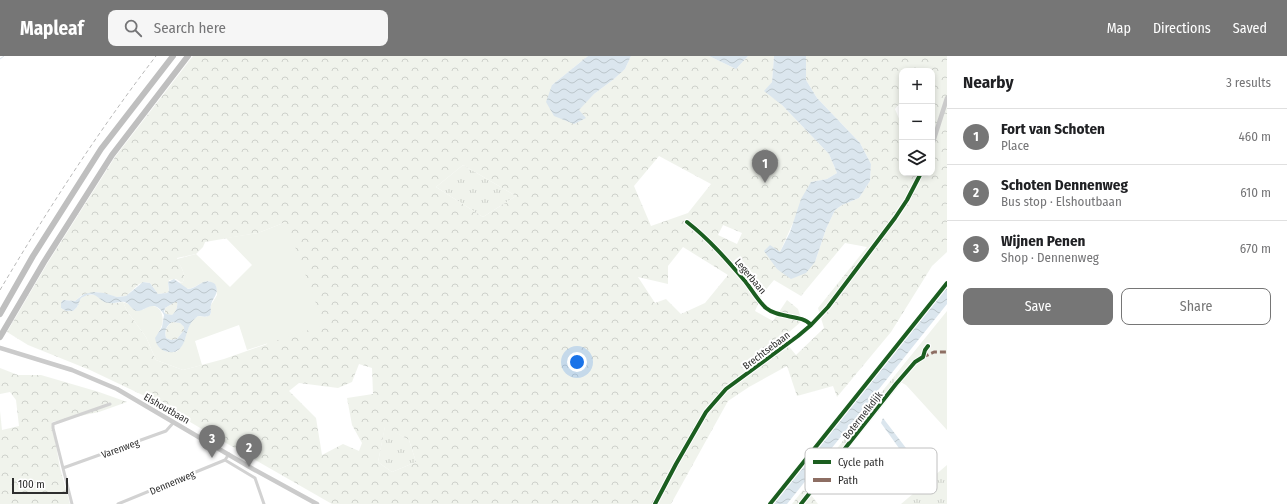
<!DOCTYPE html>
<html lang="en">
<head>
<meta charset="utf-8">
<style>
  :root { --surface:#fff; --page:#f6f6f6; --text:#202124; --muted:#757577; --line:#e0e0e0; --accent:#767676 }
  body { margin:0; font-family:"Fira Sans Condensed",sans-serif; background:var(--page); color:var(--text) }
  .controls { position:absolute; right:12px; top:12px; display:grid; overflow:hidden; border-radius:8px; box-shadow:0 2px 6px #0003 }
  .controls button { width:36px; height:36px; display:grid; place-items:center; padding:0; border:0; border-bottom:1px solid var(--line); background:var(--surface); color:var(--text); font:20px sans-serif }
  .scale { position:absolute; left:12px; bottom:10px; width:56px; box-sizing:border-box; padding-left:4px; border:2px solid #2d2d2d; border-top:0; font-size:11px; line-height:14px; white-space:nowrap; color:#2d2d2d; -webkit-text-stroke:3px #fff; paint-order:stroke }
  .you { position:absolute; left:577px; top:306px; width:14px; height:14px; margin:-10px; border:3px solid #fff; border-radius:50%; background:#1a73e8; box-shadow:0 0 0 6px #1a73e833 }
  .badge { display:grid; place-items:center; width:26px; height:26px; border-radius:50%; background:var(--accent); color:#fff; font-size:13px; font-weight:700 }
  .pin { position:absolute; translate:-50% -33px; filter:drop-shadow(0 1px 2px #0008) }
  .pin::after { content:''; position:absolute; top:21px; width:14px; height:12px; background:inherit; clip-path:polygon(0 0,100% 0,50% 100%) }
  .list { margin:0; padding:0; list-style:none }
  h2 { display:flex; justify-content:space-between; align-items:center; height:52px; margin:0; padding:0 16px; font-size:17px }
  h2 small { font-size:13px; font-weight:400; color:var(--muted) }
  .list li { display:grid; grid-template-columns:26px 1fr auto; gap:12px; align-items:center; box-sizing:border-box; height:56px; padding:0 16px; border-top:1px solid var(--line) }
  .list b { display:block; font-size:15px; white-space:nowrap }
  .list p { margin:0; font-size:13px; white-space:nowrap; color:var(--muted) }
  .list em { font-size:13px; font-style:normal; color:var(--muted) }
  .actions { display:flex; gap:8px; padding:12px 16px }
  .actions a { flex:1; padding:9px 0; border:1px solid var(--accent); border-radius:8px; text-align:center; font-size:14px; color:var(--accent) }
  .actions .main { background:var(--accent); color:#fff }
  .icon { flex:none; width:22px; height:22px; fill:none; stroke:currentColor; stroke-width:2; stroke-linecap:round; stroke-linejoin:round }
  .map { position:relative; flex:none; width:947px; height:448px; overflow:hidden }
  header { display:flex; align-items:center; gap:24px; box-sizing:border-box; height:56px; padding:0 20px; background:var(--accent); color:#fff }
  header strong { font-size:19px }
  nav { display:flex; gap:22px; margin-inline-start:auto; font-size:14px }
  .search { width:280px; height:36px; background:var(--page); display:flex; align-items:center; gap:10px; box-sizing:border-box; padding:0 14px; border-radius:8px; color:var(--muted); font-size:15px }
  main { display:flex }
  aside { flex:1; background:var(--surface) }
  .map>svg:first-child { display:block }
  .grass { fill:url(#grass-tufts) }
  .forest { fill:url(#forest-crowns); fill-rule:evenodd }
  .green { fill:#f0f3ec }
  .water { fill:url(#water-waves); fill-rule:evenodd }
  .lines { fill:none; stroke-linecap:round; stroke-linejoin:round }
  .stream { stroke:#dbe6ee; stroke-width:1 }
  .street { stroke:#d2d2d2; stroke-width:3 }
  .secondary { stroke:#cbcbcb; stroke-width:4.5 }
  .highway { stroke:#bfbfbf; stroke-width:6 }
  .rail { stroke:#b9b9b9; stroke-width:1; stroke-dasharray:4 3; stroke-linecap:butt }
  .quiet { stroke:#8d6e63; stroke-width:3; stroke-dasharray:6 3; stroke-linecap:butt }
  .cycleway-casing { stroke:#fff; stroke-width:6 }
  .cycleway { stroke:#1b5e20; stroke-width:4 }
  .labels { text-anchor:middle; stroke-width:4; stroke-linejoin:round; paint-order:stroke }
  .street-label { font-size:10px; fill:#2d2d2d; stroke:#fff }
  .key { fill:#fff; stroke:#c0c0c0; stroke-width:1 }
  .key-label { font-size:11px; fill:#2d2d2d }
</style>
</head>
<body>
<header>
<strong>Mapleaf</strong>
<div class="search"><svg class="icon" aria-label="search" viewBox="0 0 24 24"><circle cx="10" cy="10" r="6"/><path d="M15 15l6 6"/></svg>Search here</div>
<nav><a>Map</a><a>Directions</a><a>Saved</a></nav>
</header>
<main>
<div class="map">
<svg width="947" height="448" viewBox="0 0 947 448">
  <defs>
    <pattern id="grass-tufts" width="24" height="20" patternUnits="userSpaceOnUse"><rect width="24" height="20" fill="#f0f3ec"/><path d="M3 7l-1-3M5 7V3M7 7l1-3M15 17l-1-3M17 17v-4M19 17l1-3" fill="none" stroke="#ced1cb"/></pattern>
    <pattern id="forest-crowns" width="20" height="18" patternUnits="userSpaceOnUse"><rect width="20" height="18" fill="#f0f3ec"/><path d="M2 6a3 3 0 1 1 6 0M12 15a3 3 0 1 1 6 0" fill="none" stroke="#ced1cb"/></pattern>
    <pattern id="water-waves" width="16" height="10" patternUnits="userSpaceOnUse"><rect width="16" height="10" fill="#dbe6ee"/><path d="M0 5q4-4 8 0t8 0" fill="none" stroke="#bcc6cc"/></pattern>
  </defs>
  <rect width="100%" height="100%" fill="#fff"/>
  <path class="grass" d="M463,109L516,140L483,161L436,131Z
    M896,318L895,323L902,326L811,439L804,434Z
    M385,370L409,384L416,406L392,416L378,406Z
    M947,409V448H901Z"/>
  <path class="forest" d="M193,0H588L552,29L578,54L594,38L614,23L625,13L631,0H709L736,13L748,0H774L772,26L765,35L782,49L829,98L837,117L827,123L811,126L780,196L764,195L815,206L826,173L835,154L842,149L859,142L870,125L871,108L860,87L817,42L806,24V0H947V196L932,210L891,276L837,341L833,330L797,340L787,310L749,331L728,345L671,448H332L212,379L153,344L90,314L28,289L7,276L47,208L115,101ZM902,15H932V49L934,50L932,63V117H902V70L895,53L902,44ZM659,100L711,128L688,157L651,170L634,130ZM463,109L516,140L483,161L436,131ZM286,166L267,288L224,303L183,314L156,304L146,281L127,255L123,246L115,247L103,245L98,239H87L81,242L77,251L73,255H66L61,252V247L63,244L75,245L82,239L97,236L117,241L126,240L139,228L145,226L150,227L158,238L167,237L169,235L168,228L169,224L176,223L182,227C188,220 180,210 177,202L196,198L203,191L205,186L258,177ZM723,169L742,177L737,188L718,179ZM845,187L867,191L818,252L824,272L796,299L782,282L802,265L798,253L787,244L773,265L755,255L763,237L774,224L801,240ZM683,191L728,219L705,247L681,258L666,243L655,247L638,221L668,228V210ZM359,308L372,312L373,338L347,342L352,369L362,387L359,395L343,388L322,399L316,362L289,335L299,327L338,332L352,326ZM385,371L409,384L416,406L392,416L378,406Z
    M175,246H177C178,253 174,263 165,258V252Z
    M172,266L180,267L184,271V274L177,283L171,284L166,282C164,275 167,270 172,266Z
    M0,312L18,319H41L99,336L127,346L99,356L52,366L60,412L70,448H0V355L2,374L19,370L16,344L10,336L0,338Z
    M803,434L811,439L818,448H792Z"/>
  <path class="green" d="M286,166L324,269L247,294L239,269L195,285L202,309L183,314L156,304L146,281L127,255L123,246L143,254C157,242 170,260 158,277L167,296H176C190,286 182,271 198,260L206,261L211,258V249L217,239L216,230L209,225C196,226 190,241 179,226L182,227C188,220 180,210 177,203L196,198L230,231L252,209L226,182L258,177Z
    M947,255V374L906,329L895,323L896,318Z"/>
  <path class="water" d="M588,0H631L625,13L614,23L594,38L579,54L586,62L574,68L554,60L546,46L552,29Z
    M709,0H748L736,13Z
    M774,0H806V24L817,42L860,87L871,108L870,125L859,142L842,149L835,154L826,173L815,206L806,217L791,223L777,213L764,195L770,189L780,196L790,176L801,143L811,126L827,123L837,117L829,98L782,49L764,35L772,26Z
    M174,223L188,233C199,232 204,220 215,228C220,237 213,241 211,249C210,252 212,256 210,259C207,262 201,260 198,260C182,271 190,289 175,296C164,297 157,293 155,282L162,271L164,259C154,241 145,256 137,255C132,254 130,248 125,246C119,245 115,248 109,247C97,246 98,232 81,242L77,251L73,255H66L61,252V247L63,244L75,245L84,238L94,236L104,237L117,241L126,240L143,226L150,227L158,238L167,237L169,235L168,226ZM175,246H177C178,251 176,256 172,259L166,258L164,256L165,252ZM172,266L180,267L184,271V274L177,283L171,284L166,282C164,275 166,270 172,266Z
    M947,232V248L787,448H774Z
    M883,362L906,392L901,395L881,367Z"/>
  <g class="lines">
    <path class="stream" d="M0,3L4,0"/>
    <path class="street" d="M687,166C710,184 727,204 745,225C752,234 758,245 766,252C779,263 802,258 811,269
      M225,404L255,422L264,448
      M63,412L166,375L174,366
      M72,448L53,372V368L110,348
      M118,448L225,404L229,398
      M801,448L896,328L915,306L923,301L925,294L928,290"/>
    <path class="secondary" d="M932,89L947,42
      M0,292L72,314L117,333L253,413L317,448
      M655,448L676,408L706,356L726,333L798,280L811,269L828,251L895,162L907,144L921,117"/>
    <path class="highway" d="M0,258L33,200L101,93L173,0
      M0,281L44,206L112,99L188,0"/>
    <path class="rail" d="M0,234C48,153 99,74 156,0"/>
    <path class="quiet" d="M923,301L934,296H947"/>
    <g class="cycleway-casing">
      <path id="cycleway" d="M687,166C710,184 727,204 745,225C752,234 758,245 766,252C779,263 802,258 811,269
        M655,448L676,408L706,356L726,333L798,280L811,269L828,251L895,162L907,144L921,117
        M770,448L947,227
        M801,448L896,328L915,306L923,301L925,294L928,290"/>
    </g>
    <use href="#cycleway" class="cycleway"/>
  </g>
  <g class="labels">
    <g class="street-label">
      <text transform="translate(751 220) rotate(50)" y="4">Legerbaan</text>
      <text transform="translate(766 294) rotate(-37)" y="4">Brechtsebaan</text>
      <text transform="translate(167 352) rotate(30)" y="4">Elshoutbaan</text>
      <text transform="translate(862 359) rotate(-52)" y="4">Botermelkdijk</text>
      <text transform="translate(120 392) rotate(-20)" y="4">Varenweg</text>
      <text transform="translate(172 426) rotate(-23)" y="4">Dennenweg</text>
    </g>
  </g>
  <rect x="805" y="392" width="132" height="46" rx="6" class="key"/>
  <rect x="813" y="404" width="18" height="4" fill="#1b5e20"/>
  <rect x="813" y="422" width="18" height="4" fill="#8d6e63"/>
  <g class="key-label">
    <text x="838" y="410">Cycle path</text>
    <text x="838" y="428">Path</text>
  </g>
</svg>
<div class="controls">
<button>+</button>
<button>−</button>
<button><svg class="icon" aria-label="layers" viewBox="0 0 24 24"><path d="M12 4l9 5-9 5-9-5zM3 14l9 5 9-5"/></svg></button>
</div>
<div class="scale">100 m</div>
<div class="you"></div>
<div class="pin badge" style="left:765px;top:127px">1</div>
<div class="pin badge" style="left:249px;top:411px">2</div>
<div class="pin badge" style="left:212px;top:402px">3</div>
</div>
<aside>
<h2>Nearby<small>3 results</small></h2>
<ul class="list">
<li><span class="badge">1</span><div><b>Fort van Schoten</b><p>Place</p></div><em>460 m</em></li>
<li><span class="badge">2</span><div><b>Schoten Dennenweg</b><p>Bus stop · Elshoutbaan</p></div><em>610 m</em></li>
<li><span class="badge">3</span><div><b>Wijnen Penen</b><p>Shop · Dennenweg</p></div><em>670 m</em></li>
</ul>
<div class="actions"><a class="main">Save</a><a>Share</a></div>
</aside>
</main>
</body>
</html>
